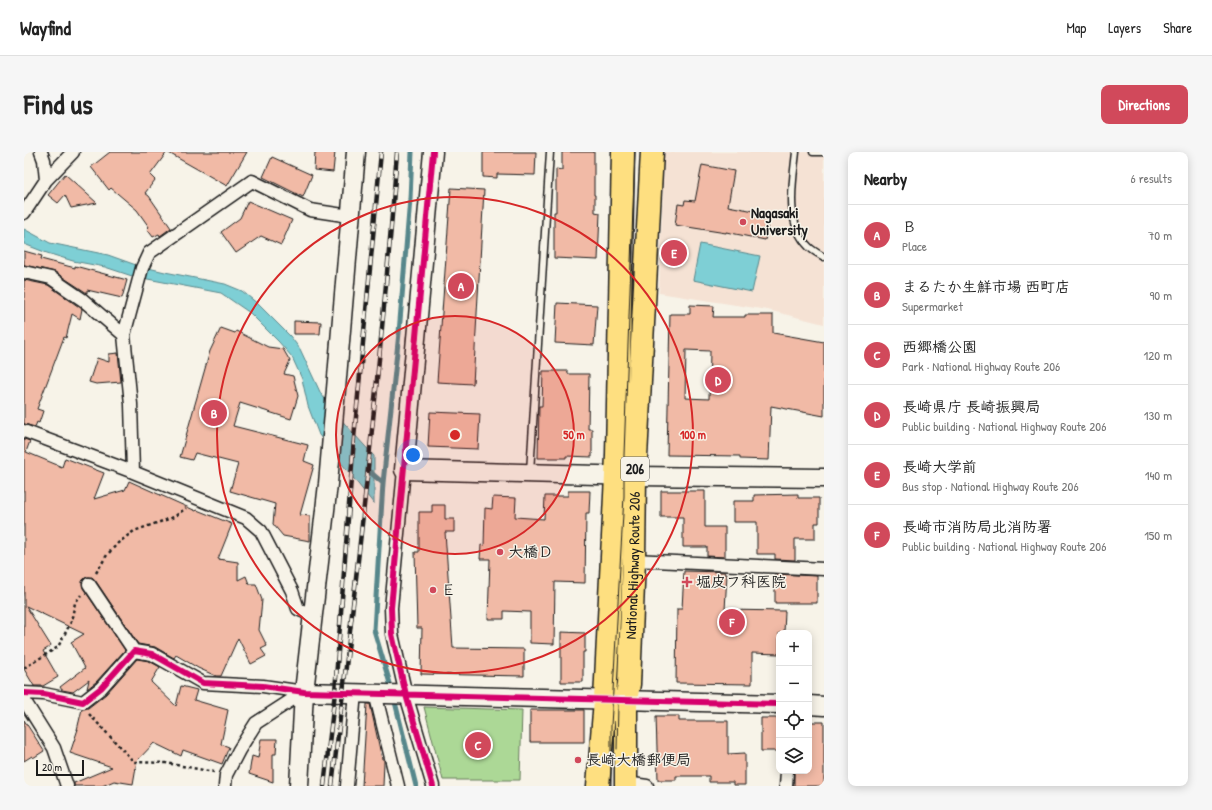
<!DOCTYPE html>
<html lang="en">
<head>
<meta charset="utf-8">
<style>
  :root { --surface:#fff; --page:#f6f6f6; --text:#222; --muted:#767676; --line:#e0e0e0; --accent:#d1495b }
  body { margin:0; font-family:"Patrick Hand","Klee One",sans-serif; background:var(--page); color:var(--text) }
  .controls { position:absolute; right:12px; bottom:12px; display:grid; overflow:hidden; border-radius:8px; box-shadow:0 2px 10px #0003 }
  .controls button { width:36px; height:36px; display:grid; place-items:center; padding:0; border:0; border-bottom:1px solid var(--line); background:var(--surface); color:var(--text); font:20px sans-serif }
  .scale { position:absolute; left:12px; bottom:10px; width:48px; box-sizing:border-box; padding-left:4px; border:2px solid #1c1c1c; border-top:0; font-size:11px; line-height:14px; white-space:nowrap; color:#1c1c1c; -webkit-text-stroke:3px #f7f3e8; paint-order:stroke }
  .you { position:absolute; left:389px; top:303px; width:14px; height:14px; margin:-10px; border:3px solid #fff; border-radius:50%; background:#1a73e8; box-shadow:0 0 0 6px #1a73e833 }
  .badge { display:grid; place-items:center; width:26px; height:26px; border-radius:50%; background:var(--accent); color:#fff; font-size:13px; font-weight:700 }
  .pin { position:absolute; translate:-50% -50%; border:2px solid #fff; box-shadow:0 1px 4px #0006 }
  .list { margin:0; padding:0; list-style:none }
  h2 { display:flex; justify-content:space-between; align-items:center; height:52px; margin:0; padding:0 16px; font-size:17px }
  h2 small { font-size:13px; font-weight:400; color:var(--muted) }
  .list li { display:grid; grid-template-columns:26px 1fr auto; gap:12px; align-items:center; box-sizing:border-box; height:60px; padding:0 16px; border-top:1px solid var(--line) }
  .list b { display:block; font-size:15px; white-space:nowrap }
  .list p { margin:0; font-size:13px; white-space:nowrap; color:var(--muted) }
  .list em { font-size:13px; font-style:normal; color:var(--muted) }
  .icon { flex:none; width:22px; height:22px; fill:none; stroke:currentColor; stroke-width:2; stroke-linecap:round; stroke-linejoin:round }
  .map { position:relative; flex:none; width:800px; height:634px; overflow:hidden; border-radius:8px }
  header { display:flex; align-items:center; gap:24px; box-sizing:border-box; height:56px; padding:0 20px; background:var(--surface); border-bottom:1px solid var(--line) }
  header strong { font-size:19px }
  nav { display:flex; gap:22px; margin-inline-start:auto; font-size:14px }
  .intro { display:flex; align-items:center; justify-content:space-between; box-sizing:border-box; height:96px; padding:0 24px }
  h1 { margin:0; font-size:28px }
  .button { padding:10px 18px; border-radius:8px; background:var(--accent); color:#fff; font-size:14px; font-weight:700 }
  main { display:flex; gap:24px; padding:0 24px }
  aside { flex:1; background:var(--surface); border-radius:8px; box-shadow:0 2px 10px #0003 }
  .map>svg:first-child { display:block }
  .built { fill:#f5e2d4 }
  .green { fill:#acd896; stroke:#647a59 }
  .water { fill:#7ecfd5; stroke:#57878b }
  .lines { fill:none; stroke-linecap:round; stroke-linejoin:round }
  .stream { stroke:#57878b; stroke-width:5 }
  .building { fill:#f1baa6; stroke:#1c1c1c; fill-rule:evenodd }
  .lane-casing { stroke:#1c1c1c; stroke-width:9 }
  .street-casing { stroke:#1c1c1c; stroke-width:15 }
  .secondary-casing { stroke:#1c1c1c; stroke-width:21 }
  .highway-casing { stroke:#1c1c1c; stroke-width:25 }
  .path { stroke:#1c1c1c; stroke-width:2.5; stroke-dasharray:3 3; stroke-linecap:butt }
  .lane { stroke:#f7f3e8; stroke-width:6 }
  .street { stroke:#f7f3e8; stroke-width:12 }
  .secondary { stroke:#f7f3e8; stroke-width:18 }
  .highway { stroke:#fedf80; stroke-width:22 }
  .tram { stroke:#1c1c1c; stroke-width:1 }
  .rail-casing { stroke:#1c1c1c; stroke-width:4.5 }
  .rail { stroke:#f7f3e8; stroke-width:3; stroke-dasharray:9; stroke-linecap:butt }
  .cycleway-casing { stroke:#f7f3e8; stroke-width:8 }
  .cycleway { stroke:#d6006c; stroke-width:6 }
  .ring { fill:none; stroke:#d62828; stroke-width:2 }
  .poi-dot { fill:#d1495b; stroke:#f7f3e8; stroke-width:1.5 }
  .labels { text-anchor:middle; stroke-width:3; stroke-linejoin:round; paint-order:stroke }
  .shield { fill:#f7f3e8; stroke:#5e5c59; stroke-width:1 }
  .shield-label { font-size:14px; font-weight:bold; fill:#1c1c1c }
  .poi-label { font-size:15px; font-weight:bold; fill:#1c1c1c; stroke:#f7f3e8; text-anchor:start }
  .street-label { font-size:15px; fill:#1c1c1c; stroke:#f7f3e8 }
  .centre { fill:#d62828; stroke:#f7f3e8; stroke-width:2 }
  .ring-label { font-size:12px; text-anchor:middle; font-weight:bold; fill:#d62828; stroke:#f7f3e8; stroke-width:3; stroke-linejoin:round; paint-order:stroke }
</style>
</head>
<body>
<header>
<strong>Wayfind</strong>
<nav><a>Map</a><a>Layers</a><a>Share</a></nav>
</header>
<div class="intro"><h1>Find us</h1><a class="button">Directions</a></div>
<main>
<div class="map">
<svg width="800" height="634" viewBox="0 0 800 634">
  <rect width="100%" height="100%" fill="#f7f3e8"/>
  <filter id="ink" filterUnits="userSpaceOnUse"><feTurbulence type="fractalNoise" baseFrequency=".025" numOctaves="2"/><feDisplacementMap in="SourceGraphic" scale="8" xChannelSelector="R" yChannelSelector="G"/><feConvolveMatrix kernelMatrix="1 2 1 2 8 2 1 2 1" color-interpolation-filters="sRGB"/></filter>
  <g filter="url(#ink)">
    <path class="built" d="M640,0H800V172L744,158L635,141Z"/>
    <path class="green" d="M400,555L498,558L496,628H419Z"/>
    <path class="water" d="M0,77L26,91L84,103L112,113L141,120L201,132L218,139L234,152L266,184L276,197L297,242L321,272L350,304V352L295,283L284,254L278,227L268,205L255,190L226,161L197,141L108,124L81,115L49,109L23,101L0,92Z
      M676,92L736,104L728,140L669,128Z"/>
    <g class="lines">
      <path class="stream" d="M346,320L359,331
        M368,538L350,478L359,331L375,181L386,47L388,0
        M370,546L392,634"/>
    </g>
    <path class="building" d="M86,0H223L203,34L143,0L126,23L131,28L121,41L125,44L147,76L136,84L135,82L129,85L123,77L125,75L113,58L87,36L85,38L67,15Z
      M291,0H311L309,20L290,18Z
      M459,0H512L511,23L473,22V26L459,25Z
      M538,0H570V43H571V60L576,61L574,108L530,106V60H532V17L538,18Z
      M248,5L288,23L279,45L239,25Z
      M678,13L710,19L704,54L746,62L741,88L702,80V81L651,73L654,52L660,53L661,48L671,49Z
      M41,22L73,51L47,56L41,43L34,51L24,43Z
      M427,36L460,38L449,232L413,230Z
      M224,49L268,68L257,93L237,84L212,101L197,80L216,66Z
      M0,99L18,104L17,107L51,116V114L103,128L98,146L63,138V141L31,120L0,113Z
      M0,128L24,133L58,157L56,167L48,162L42,186L40,185L13,257L19,259L15,271L13,270L11,275L0,272Z
      M533,151L573,153L570,193L531,191Z
      M666,153L690,154L689,165H721V163H749V181L800,190V264L747,254L745,308L716,307V304L643,303L646,162H666ZM662,198L686,199L685,247L661,246Z
      M270,169L297,170L296,182H270Z
      M197,176L211,181L212,179L244,195L259,197L266,209L260,222L269,224L274,244L267,267L216,251L209,274L284,293L280,309L290,313L276,363L286,364V389L259,384L249,372L251,352L206,339L214,312L171,301L168,308L156,305L186,199Z
      M94,201L97,230L72,232L65,230L73,206L85,210V202Z
      M519,219H544V222H565L564,277H568V305L542,304V306H514L515,254H518Z
      M406,260L456,262L454,297L404,295Z
      M0,287L6,289L2,300L38,315L41,306L80,321L70,347L101,338L105,329L172,359L173,358L208,372L194,407L214,410V428L222,424L225,432H232L238,448L235,478L243,494L237,497L242,504L227,512L214,486L197,524H192L174,516L152,503L150,506L131,495L114,492L71,428L68,425H64L61,426L58,429L59,436L101,498L72,530L63,537L65,528L49,540L38,538L36,535L61,516L47,490L60,482L2,454L27,494L19,499L34,525L19,534H10L0,517Z
      M544,339H566L565,361H562L561,431L531,430L530,492L506,491V460L480,459V467H464L466,407H456L457,393L460,394L461,356L468,357L469,345L492,346L491,365L520,367L521,344H544Z
      M637,339H681V375H701V405L683,404V395H659V365H637Z
      M774,342V346H795V371H791V387H771V408L751,407V402H733V370H709V349H730V343Z
      M408,353H421V367H430V380H421L429,496L500,497V524L397,522L398,476H393L391,400H395V360H408Z
      M660,419L701,420V422H703L701,458L761,459L760,481H755V502L728,501V532L652,531L653,457H658Z
      M751,422L793,424V451H751Z
      M537,480L561,481V500H559V530H537Z
      M113,507L125,509L136,515L127,530L152,554L157,534L173,538L170,548L204,558L197,592L205,595L198,612L159,598L157,604L130,591L113,609L109,632L90,629L78,634H50V631L88,615L46,601L54,577L53,578L58,557L64,556L82,542Z
      M343,552H346L358,607H360V610L359,634H338Z
      M506,558H560V590H506Z
      M632,564H655V569H704V602L721,601V633H709V630H685V624H652V628H634Z
      M737,566H755V599H737Z
      M0,568L20,599L9,606L8,604L0,609Z
      M785,570H800V634H770V619H785Z
      M237,587H253L252,602H249V630L225,622L228,604L234,606Z"/>
    <g class="lines">
      <g class="lane-casing">
        <path id="lane" d="M772,0C769,30 760,71 785,95C789,99 795,102 800,105
          M789,0H800
          M506,320L526,0"/>
      </g>
      <g class="street-casing">
        <path id="street" d="M17,0L20,8L22,28
          M0,61L22,28L49,0
          M0,120L27,126L59,148L100,183
          M0,279L109,320L222,366L237,379L268,439L274,457L288,463
          M380,318L367,456L368,482L382,543L409,634
          M109,320L107,252L100,183L118,116L125,101L228,29L286,58L326,64
          M610,408L800,417
          M65,432L110,499
          M0,541L20,542L59,550L77,536L110,499L128,502L179,531L239,534L280,540
          M351,541L374,634
          M0,548L30,596L43,634
          M602,631L623,634
          M201,634L202,623L215,598L232,571L280,540
          M323,634L331,540
          M762,634L763,619"/>
      </g>
      <g class="secondary-casing">
        <path id="secondary" d="M409,0L380,318L611,324L800,326
          M280,540L755,552
          M785,553L800,554
          M275,634L280,540L304,332L332,0"/>
      </g>
      <g class="highway-casing">
        <g id="highway">
          <path d="M574,634L581,548L593,303L599,0"/>
          <path id="s1" d="M602,634V548L605,532L610,408L611,324L628,0"/>
        </g>
      </g>
      <path class="path" d="M72,421L83,403L94,391L110,379L150,365L162,356
        M0,516L34,495L47,470L51,451L57,443
        M65,562L110,610L142,611L190,620"/>
      <use href="#lane" class="lane"/>
      <use href="#street" class="street"/>
      <use href="#secondary" class="secondary"/>
      <use href="#highway" class="highway"/>
      <path class="tram" d="M593,597L594,553
        M587,634V574L600,344V303L611,0"/>
      <g class="rail-casing">
        <path id="rail" d="M300,634L311,540L330,286L357,0
          M308,634C333,423 357,212 373,0"/>
      </g>
      <use href="#rail" class="rail"/>
      <g class="cycleway-casing">
        <path id="cycleway" d="M409,0L367,456L368,482L382,543L409,634
          M0,541L20,542L59,550L77,536L110,499L128,502L179,531L239,534L280,540L755,552"/>
      </g>
      <use href="#cycleway" class="cycleway"/>
    </g>
  </g>
  <circle cx="431" cy="283" r="119" fill="#d62828" fill-opacity=".12"/>
  <g class="ring">
    <circle cx="431" cy="283" r="119"/>
    <circle cx="431" cy="283" r="238"/>
  </g>
  <g class="poi-dot">
    <circle cx="719" cy="70" r="4"/>
    <circle cx="476" cy="400" r="4"/>
    <path d="M661 424h4v4h4v4h-4v4h-4v-4h-4v-4h4z"/>
    <circle cx="409" cy="438" r="4"/>
    <circle cx="554" cy="608" r="4"/>
  </g>
  <g class="labels">
    <rect class="shield" x="597" y="305" width="28" height="24" rx="3"/>
    <g class="shield-label">
      <text x="611" y="322">206</text>
    </g>
    <g class="poi-label">
      <text x="727" y="66">Nagasaki<tspan x="727" dy="17">University</tspan></text>
      <text x="484" y="405">大橋Ｄ</text>
      <text x="672" y="435">堀皮フ科医院</text>
      <text x="417" y="443">Ｅ</text>
      <text x="562" y="613">長崎大橋郵便局</text>
    </g>
    <g class="street-label">
      <text dy="5" stroke="none"><textPath href="#s1" startOffset="221">National Highway Route 206</textPath></text>
    </g>
  </g>
  <circle cx="431" cy="283" r="6" class="centre"/>
  <g class="ring-label">
    <text x="550" y="287">50 m</text>
    <text x="669" y="287">100 m</text>
  </g>
</svg>
<div class="controls">
<button>+</button>
<button>−</button>
<button><svg class="icon" aria-label="locate" viewBox="0 0 24 24"><circle cx="12" cy="12" r="6"/><path d="M12 2v4M12 18v4M2 12h4M18 12h4"/></svg></button>
<button><svg class="icon" aria-label="layers" viewBox="0 0 24 24"><path d="M12 4l9 5-9 5-9-5zM3 14l9 5 9-5"/></svg></button>
</div>
<div class="scale">20 m</div>
<div class="you"></div>
<div class="pin badge" style="left:437px;top:134px">A</div>
<div class="pin badge" style="left:190px;top:261px">B</div>
<div class="pin badge" style="left:454px;top:593px">C</div>
<div class="pin badge" style="left:694px;top:228px">D</div>
<div class="pin badge" style="left:650px;top:101px">E</div>
<div class="pin badge" style="left:708px;top:470px">F</div>
</div>
<aside>
<h2>Nearby<small>6 results</small></h2>
<ul class="list">
<li><span class="badge">A</span><div><b>Ｂ</b><p>Place</p></div><em>70 m</em></li>
<li><span class="badge">B</span><div><b>まるたか生鮮市場 西町店</b><p>Supermarket</p></div><em>90 m</em></li>
<li><span class="badge">C</span><div><b>西郷橋公園</b><p>Park · National Highway Route 206</p></div><em>120 m</em></li>
<li><span class="badge">D</span><div><b>長崎県庁 長崎振興局</b><p>Public building · National Highway Route 206</p></div><em>130 m</em></li>
<li><span class="badge">E</span><div><b>長崎大学前</b><p>Bus stop · National Highway Route 206</p></div><em>140 m</em></li>
<li><span class="badge">F</span><div><b>長崎市消防局北消防署</b><p>Public building · National Highway Route 206</p></div><em>150 m</em></li>
</ul>
</aside>
</main>
</body>
</html>
